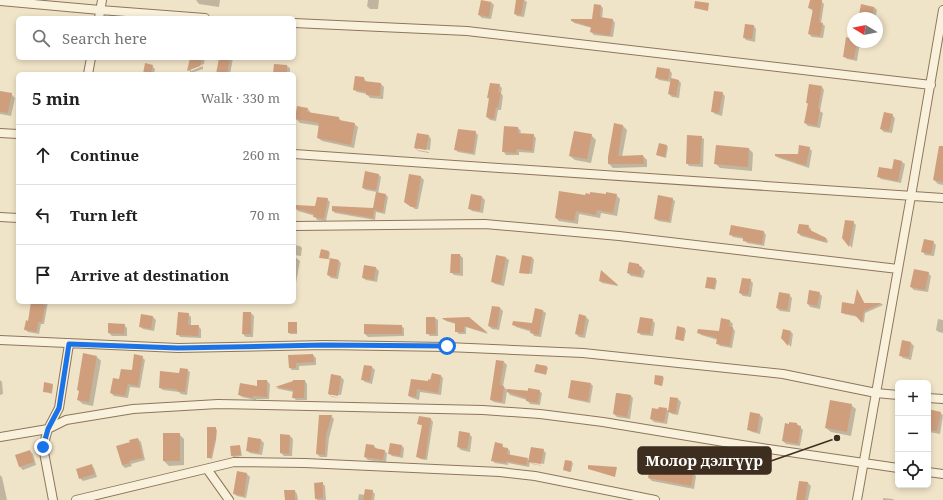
<!DOCTYPE html>
<html lang="en">
<head>
<meta charset="utf-8">
<style>
  :root { --surface:#fff; --page:#f2f2f2; --text:#222; --muted:#767676; --line:#e0e0e0 }
  body { margin:0; font-family:"Noto Serif",serif; background:var(--page); color:var(--text) }
  .controls { position:absolute; right:12px; bottom:12px; display:grid; overflow:hidden; border-radius:6px; box-shadow:0 2px 6px #0003 }
  .controls button { width:36px; height:36px; display:grid; place-items:center; padding:0; border:0; border-bottom:1px solid var(--line); background:var(--surface); color:var(--text); font:20px sans-serif }
  .compass { position:absolute; left:847px; top:12px; width:36px; height:36px; border-radius:50%; background:var(--surface); box-shadow:0 2px 6px #0003; rotate:280deg }
  .stop { position:absolute; width:12px; height:12px; margin:-9px; border:3px solid #1a73e8; border-radius:50%; background:#fff }
  .stop.end { background:#1a73e8; border-color:#fff; box-shadow:0 1px 4px #0008 }
  .list { margin:0; padding:0; list-style:none }
  h2 { display:flex; justify-content:space-between; align-items:center; height:52px; margin:0; padding:0 16px; font-size:17px }
  h2 small { font-size:13px; font-weight:400; color:var(--muted) }
  .list li { display:grid; grid-template-columns:26px 1fr auto; gap:12px; align-items:center; box-sizing:border-box; height:60px; padding:0 16px; border-top:1px solid var(--line) }
  .list b { display:block; font-size:15px; white-space:nowrap }
  .list em { font-size:13px; font-style:normal; color:var(--muted) }
  .icon { flex:none; width:22px; height:22px; fill:none; stroke:currentColor; stroke-width:2; stroke-linecap:round; stroke-linejoin:round }
  .map { position:relative; flex:none; width:943px; height:500px; overflow:hidden }
  .search { position:absolute; background:var(--surface); box-shadow:0 2px 6px #0003; left:16px; top:16px; width:280px; height:44px; display:flex; align-items:center; gap:10px; box-sizing:border-box; padding:0 14px; border-radius:6px; color:var(--muted); font-size:15px }
  .panel { position:absolute; background:var(--surface); box-shadow:0 2px 6px #0003; left:16px; top:72px; width:280px; height:232px; border-radius:6px }
  .map>svg:first-child { display:block }
  .shadow { fill:#0003 }
  .building { fill:#cf9f7d }
  .lines { fill:none; stroke-linecap:round; stroke-linejoin:round }
  .street-casing { stroke:#8d765c; stroke-width:10 }
  .street { stroke:#faf1dc; stroke-width:8 }
  .route { stroke:#1a73e8; stroke-width:5 }
  .leader { fill:none; stroke:#3d2e20; stroke-width:1.5 }
  .callout-dot { fill:#3d2e20; stroke:#f7eed8; stroke-width:1.5 }
  .callout { fill:#3d2e20; stroke:#3d2e20; stroke-width:1.5 }
  .callout-label { font-size:15px; text-anchor:middle; font-weight:bold; fill:#fff }
</style>
</head>
<body>
<div class="map">
<svg width="943" height="500" viewBox="0 0 943 500">
  <rect width="100%" height="100%" fill="#f0e4c8"/>
  <path class="shadow" d="M196,0H220L219,7L199,4Z
    M368,0H379L378,9H370L367,6Z
    M517,0H524L527,2L524,17L517,16L515,14Z
    M811,0L821,1L824,4L821,23L825,26L823,38L812,37L809,34L813,11L809,8Z
    M491,2L494,5L491,19L482,18L479,15Z
    M601,6L603,8L602,19L613,20L615,23L613,37L594,35L591,32L592,28L574,23L572,20H592Z
    M874,7L877,10L875,18L863,17L860,14Z
    M754,26L756,29L755,42L746,40L744,37Z
    M853,40V42L860,43L857,61L847,59L844,56Z
    M191,58H205L204,64L191,69V71L203,66V69L191,73L189,70Z
    M220,58H233L230,74H217Z
    M152,66L155,69L154,74H144Z
    M287,66L290,68V74H274Z
    M669,70L672,73L671,79L679,81L681,83L679,98L672,97L669,94L671,82L659,80L656,77Z
    M364,78L367,83L381,84L384,87L383,99L370,98L367,94L357,92L354,89Z
    M499,85L502,88L501,93L503,96L501,110H498L496,121L490,120L487,117L490,99L488,98Z
    M822,87L824,90L820,111L823,113L820,128L808,126L805,123L809,105L807,103Z
    M0,92L11,94L15,98L11,116L0,114Z
    M722,93L725,96L722,116L715,114L712,111Z
    M308,109L311,113L339,118L342,122L354,124L358,127L354,148L322,141L318,138L320,126L300,123L296,119Z
    M892,115L895,118L892,133L884,132L881,129Z
    M615,125L623,126L627,130L622,157L643,156L647,160V167L613,168L609,164Z
    M518,128L521,131L520,134L533,135L536,138L534,153L519,152V155H506L504,152Z
    M475,132L478,135L475,155L458,152L455,149Z
    M591,135L596,140L591,163L575,160L570,156Z
    M429,136L431,139L430,150L417,148V150L415,148Z
    M701,137L704,139L703,167L689,166L687,163Z
    M667,146L668,147L666,158L659,156L657,155Z
    M809,148L812,151L809,168L779,158L776,156L798,155Z
    M943,148V185L938,184L934,180Z
    M749,149L753,153L752,171L720,168L715,163Z
    M417,150L429,152V153L418,151Z
    M902,162L905,164L901,183L881,179L878,176L893,170Z
    M378,174L381,177L378,194L386,195L388,197L385,214L376,212L375,220L335,213L333,211L374,209L377,192L366,190L363,188Z
    M409,175L421,177L424,180L418,209H415L408,204Z
    M616,195L620,199L617,216L601,213L600,218L579,214L578,224L559,221L556,218L586,196Z
    M472,196L482,197L485,200L483,213L472,211L469,208Z
    M327,199L330,202L326,221L317,220L315,216L298,211L295,208H316Z
    M672,199L675,201L671,223L658,221L655,218Z
    M853,222L856,225L852,248L843,238Z
    M808,226L811,229V231L826,238L828,241L827,243L801,236L798,233Z
    M764,232L766,235L764,246L747,243L744,239L733,237L730,234Z
    M933,242L936,245L934,256L925,255L923,252Z
    M294,245L300,246L302,248L301,256L294,255Z
    M329,252L330,253L329,259L338,260L341,263L338,279L331,278L328,275L331,260L321,257Z
    M452,255H460L463,258V276L454,275L451,272Z
    M294,256L300,261L295,288H294Z
    M532,257L534,260L532,274L522,272V274L520,272Z
    M506,258L509,260L504,286L495,284L492,281Z
    M639,265L645,271L643,278L631,276L628,273Z
    M365,266L376,268L379,271L377,282L366,280L363,278Z
    M601,272L618,285V286L602,283L600,281Z
    M928,273L931,276L928,292L914,290L911,287Z
    M716,279L717,281L715,290L706,287Z
    M750,280L753,283L751,297L743,296L740,293Z
    M810,291L819,293L822,296L820,309L810,307L808,304Z
    M858,291L865,304H882L883,305L865,313L864,323L858,317L844,314L842,312L855,305Z
    M789,295L792,298L790,312L780,311L777,308Z
    M32,302H48L44,324H41L39,334L28,332L25,329L29,322Z
    M493,307L500,308L503,311L499,330L492,329L489,326Z
    M536,309L543,311L546,313L541,337L534,336L532,332L516,327L513,324H533Z
    M251,313L254,316L253,337H246L243,334Z
    M188,314L191,317V326H198L201,329V338L180,337L178,334Z
    M153,317L156,320L154,331L143,329L140,326Z
    M586,317L589,320L585,338L579,337L576,334Z
    M435,318L438,320V336H430L427,333Z
    M468,318L488,334L466,327V334H459L456,331V324L446,321L444,319Z
    M938,319L943,320V333L939,332L936,330Z
    M652,320L655,323L653,336L641,335L638,332Z
    M722,320L730,321L733,324L732,327L735,331L732,348L720,346L717,343L718,340L701,335L699,333L719,332Z
    M296,323L297,324V334H290L289,332Z
    M124,325L127,328V336H112L109,333Z
    M401,326L404,328V336L368,337L365,334Z
    M678,328L686,330L684,341L676,339Z
    M791,332L793,334L791,347L782,337Z
    M911,343L914,346L911,360L903,358L900,355Z
    M313,355L316,358V365L299,366V370H292L289,367V356Z
    M97,357L101,361L93,406L83,404L78,400L80,392L78,390Z
    M142,357L145,360L140,388L130,387L128,398L114,396L111,393L120,380L132,371Z
    M504,362L507,365L503,386L507,390L539,391L542,393L540,405L530,404L527,400L510,395L507,391L505,404L494,402L491,400Z
    M372,367L375,370L372,384L365,382L362,379Z
    M547,367L548,368L546,375L535,372Z
    M187,370L190,372L187,395L181,394L179,392L163,390L160,388Z
    M441,376L443,378L441,395L420,392L419,400L412,398L409,396L412,380L429,383Z
    M341,377L344,380L341,395L331,394V396L340,398L332,397L329,394Z
    M663,377L664,378L662,386L655,384Z
    M0,380L2,382L3,394L0,395Z
    M267,381L270,384L269,399H256V400L242,397L239,394L258,388Z
    M305,381L307,384V400H296L293,397L294,392L279,389L277,388L294,382Z
    M591,384L593,386L590,403L571,399L569,397Z
    M52,385L53,386L52,394L44,391Z
    M617,393L630,395L633,398L630,419L617,417L614,414Z
    M678,399L681,402L678,415L672,414L669,412L667,424L654,422L651,419L666,409L669,411Z
    M851,405L856,409L851,436L831,432L826,428Z
    M940,413L943,415L940,434L929,432L928,419Z
    M751,414L760,415L763,418L760,434L752,432L749,430Z
    M331,416L334,419L329,438L327,457H320L317,454Z
    M431,419L433,422L427,460L420,459L418,457L423,426L418,424Z
    M797,424L803,430L800,446L786,444L783,441Z
    M215,428L217,430L216,441L212,459L209,458L208,457Z
    M460,432L469,434L472,437L470,452L461,450L458,447Z
    M179,434L184,439V465L169,466L164,461Z
    M290,436L293,439L292,456H284L281,453Z
    M249,438L261,440L264,443L262,455L250,453L247,450Z
    M138,439L141,442L145,460L131,464L132,466L125,468L122,465L131,443L130,441Z
    M502,445L504,448L508,449L510,451V455L527,459L529,461L543,450L546,453L544,464L531,461V463L530,462L529,467L508,463V465L495,463L492,460Z
    M240,446L242,456L233,457L232,455Z
    M374,446L377,449L384,451L387,453L386,463L368,460L365,457Z
    M402,446L404,448L403,458L392,456L389,453Z
    M30,451L33,454L36,465L23,470L20,467L17,456Z
    M566,461L573,463L571,472L564,470Z
    M531,463L544,466L532,464Z
    M665,463L667,466V468L693,473L696,476L694,489L652,481L649,478Z
    M91,465L94,468L97,477L83,481L80,478Z
    M247,474L250,477L246,498L237,496L234,493Z
    M0,475L2,477L7,500H0Z
    M800,482L808,483L811,486L808,500H797Z
    M322,483L325,486L326,500H317L316,498Z
    M295,491L297,494L298,500H286Z
    M372,491L375,494L374,500H358L359,494L365,495Z
    M883,498L893,499L894,500H883Z"/>
  <path class="building" d="M481,0L491,2L489,17L478,15Z
    M516,0H524L521,15L514,14Z
    M810,0H822L819,22L823,23L820,36L808,34L813,9L808,8Z
    M695,1L709,3L708,11L694,8Z
    M594,4L601,5L600,17L613,19L610,36L590,32L591,27L571,21V19H592Z
    M861,4L874,7L872,17L859,15Z
    M745,24L754,25L752,39L743,38Z
    M846,37L853,39V42H857L854,59L843,57Z
    M190,58H202L200,66L187,71Z
    M219,58H230L227,74H216Z
    M145,63L153,65L151,74H143Z
    M274,64L287,65V74H273Z
    M657,67L670,69L668,80L655,78Z
    M355,76L364,77V81L381,83L380,96L366,95V92L353,90Z
    M671,78L679,80L676,96L668,94Z
    M490,83L500,84L498,93L501,92L498,108L496,107L494,119L486,117L489,98H487Z
    M809,84L822,86L818,108L820,109L817,126L804,123L808,103H806Z
    M0,91L12,93L8,113L0,112Z
    M714,91L723,92L719,113L711,112Z
    M297,106L308,108L307,112L339,117V120L355,123L351,145L317,138L319,123L295,119Z
    M884,112L893,114L889,131L880,129Z
    M614,123L623,125L618,156L643,155L644,164H608V157Z
    M504,126L518,127V133L534,134L532,151L517,149L516,153L502,152Z
    M458,129L476,131L473,153L454,150Z
    M574,131L592,134L587,159L569,156Z
    M417,133L429,135L426,150L414,148Z
    M687,135L702,136L700,164H686Z
    M659,143L667,145L665,157L656,155Z
    M716,145L749,148L748,167L714,164Z
    M799,145L810,147L806,165L796,163V162L775,156V154H798Z
    M939,146H943V182L933,180Z
    M894,159L902,161L898,181L877,177L879,167L892,169Z
    M365,171L379,174L376,190L362,188Z
    M409,174L421,176L416,207H411L404,202Z
    M559,191L585,195L586,193L590,194V192L606,194V192L617,194L613,213L597,210L596,215L576,211L574,221L555,218Z
    M376,192L386,194L383,212L374,210L373,218L332,211V206L373,208Z
    M471,194L482,196L480,211L468,209Z
    M658,195L673,198L669,221L654,219Z
    M317,197L328,198L324,219L313,217L314,214L294,208L295,205L315,206Z
    M845,220L854,221L849,247L842,238Z
    M799,224L809,225L808,229L826,238L825,242L797,233Z
    M731,225L764,231L762,244L743,241V237L729,235Z
    M924,239L934,241L931,254L921,252Z
    M321,249L329,251L328,259L319,258Z
    M451,254H460V273H450Z
    M496,255L506,257L501,284L491,282Z
    M522,255L532,257L529,274L519,273Z
    M330,258L339,260L336,277L327,275Z
    M629,262L639,264V266L642,267L641,276L627,273Z
    M364,265L376,267L374,280L362,278Z
    M914,269L929,272L925,290L910,287Z
    M601,270L618,285L599,281Z
    M707,277L716,278L714,289L705,288Z
    M742,278L751,279L748,295L739,293Z
    M857,289L864,303H882L864,311L862,323L855,315L841,313L842,302L854,304Z
    M809,290L820,292L817,306L807,304Z
    M779,292L790,294L787,310L776,308Z
    M31,302L45,305L42,322H38L37,332L24,330L26,320L28,321Z
    M492,306L500,307L497,328L488,326Z
    M535,308L543,310L539,335L530,333L531,330L512,325L513,321L532,323Z
    M178,312L189,313L188,325H199L198,336L176,335Z
    M243,312H251V334H242Z
    M141,314L153,316L151,329L139,327Z
    M579,314L586,316L583,335L575,334Z
    M426,317H435L436,334H426Z
    M469,317L488,333L464,326V332H455V323L442,319L443,318Z
    M640,317L653,319L650,334L637,333Z
    M721,318L730,320L729,326L733,327L730,346L716,344L717,338L697,333L698,329L719,331Z
    M288,322H297V333H288Z
    M108,323L125,324L124,334L108,333Z
    M364,324L402,325V334H364Z
    M677,326L685,328L683,341L675,339Z
    M783,329L791,331L788,346L781,338Z
    M902,340L911,342L909,357L899,356Z
    M83,353L97,356L89,402L77,400L79,391L77,390Z
    M134,354L143,356L138,386L128,384L125,396L110,393L113,378L119,379L121,369L132,370Z
    M313,354L314,362L296,363V368H289L288,355Z
    M496,360L504,361L500,385L504,386L502,402L490,400Z
    M536,364L547,366L546,374L534,372Z
    M364,365L372,366L370,381L361,380Z
    M180,368L188,369L185,392L177,391V389L159,388L160,371L179,373Z
    M432,373L441,375L438,393L417,389L416,397L408,396L411,379L428,381V379L430,380Z
    M331,374L341,376L338,396L328,394Z
    M655,375L663,376L662,386L654,384Z
    M257,380H267V397L253,396V398L238,395L240,383L257,386Z
    M293,380H305L304,398H292L293,390L275,387L293,381Z
    M571,380L591,383L588,401L568,398Z
    M44,382L53,384L51,393L43,392Z
    M528,388L540,390L538,403L526,401V398L507,392V389L528,391Z
    M616,393L631,395L627,417L613,414Z
    M670,397L678,398L676,413L668,412Z
    M830,400L852,404L847,432L825,428Z
    M659,407L667,408L664,422L650,419L652,408L658,409Z
    M928,409L941,412L937,431L928,430Z
    M750,412L760,414L757,432L747,430Z
    M319,415H332L326,435L325,455L316,454Z
    M419,416L431,418L425,459L416,457L422,425L417,424Z
    M789,422L797,423V425L801,426L798,444L782,441L785,423L789,424Z
    M207,427H216V440H215L211,458H207Z
    M459,431L470,433L467,449L457,447Z
    M163,433H180V461H163Z
    M280,434L290,435L289,454L280,453Z
    M248,437L261,439L259,453L246,451Z
    M138,438L143,458L129,461L130,463L122,465L116,446L130,442L129,440Z
    M495,442L503,444L502,447L508,448L507,454L528,458L526,465L506,461V463L491,461Z
    M390,443L402,445L400,456L388,454Z
    M366,444L374,445V448L385,450L383,460L364,457Z
    M240,445L241,455L231,456L230,446Z
    M531,447L544,449L541,464L528,462Z
    M30,450L34,462L19,467L15,455Z
    M565,460L572,461L570,472L563,470Z
    M651,460L665,462L664,466L694,472L691,486L648,478Z
    M92,464L94,474L79,479L76,469Z
    M588,465L617,467L615,477L588,469Z
    M237,471L247,473L244,496L233,494Z
    M799,481L808,482L805,500H796Z
    M323,482V498L315,499L314,483Z
    M365,489L373,490L371,500H363Z
    M284,490H295V500H285Z"/>
  <g class="lines">
    <g class="street-casing">
      <path id="street" d="M0,1L100,10L205,18
        M99,18L102,0
        M294,23L467,31L931,85
        M88,74L91,58
        M0,133L18,134
        M294,154L943,198
        M0,217L18,218
        M294,226L485,224L619,236L898,269
        M0,340L178,348L324,345L447,347L583,353L783,374L876,393L898,395
        M928,398L943,399
        M0,437L48,429L66,420L133,409L218,404L483,410L540,414L603,422L742,445L898,468
        M207,469L229,500
        M928,472L943,474
        M53,500L43,447L48,429L59,408L69,344
        M76,500L234,462L305,463L500,472L535,476L655,500
        M857,500L911,196L943,10"/>
    </g>
    <use href="#street" class="street"/>
  </g>
  <g class="lines">
    <path class="route" d="M43,447L48,429L59,408L69,344L178,348L324,345L447,346"/>
  </g>
  <path class="leader" d="M837 438L771 461"/>
  <circle class="callout-dot" cx="837" cy="438" r="4"/>
  <rect class="callout" x="638" y="447" width="133" height="27" rx="4"/>
  <g class="callout-label">
    <text x="704" y="466">Молор дэлгүүр</text>
  </g>
</svg>
<div class="controls">
<button>+</button>
<button>−</button>
<button><svg class="icon" aria-label="locate" viewBox="0 0 24 24"><circle cx="12" cy="12" r="6"/><path d="M12 2v4M12 18v4M2 12h4M18 12h4"/></svg></button>
</div>
<svg class="compass" viewBox="-18 -18 36 36"><path d="M0-13l5 13h-10z" fill="#e53935"/><path d="M0 13l5-13h-10z" fill="#767676"/></svg>
<div class="stop" style="left:447px;top:346px"></div>
<div class="stop end" style="left:43px;top:447px"></div>
<div class="search"><svg class="icon" aria-label="search" viewBox="0 0 24 24"><circle cx="10" cy="10" r="6"/><path d="M15 15l6 6"/></svg>Search here</div>
<section class="panel">
<h2>5 min<small>Walk · 330 m</small></h2>
<ul class="list">
<li><svg class="icon" aria-label="ahead" viewBox="0 0 24 24"><path d="M12 20V5M6 11l6-6 6 6"/></svg><div><b>Continue</b></div><em>260 m</em></li>
<li><svg class="icon" aria-label="left" viewBox="0 0 24 24"><path d="M17 20v-9H6M10 6l-5 5 5 5"/></svg><div><b>Turn left</b></div><em>70 m</em></li>
<li><svg class="icon" aria-label="arrive" viewBox="0 0 24 24"><path d="M6 21V4h12l-3 4 3 4H6"/></svg><div><b>Arrive at destination</b></div></li>
</ul>
</section>
</div>
</body>
</html>
